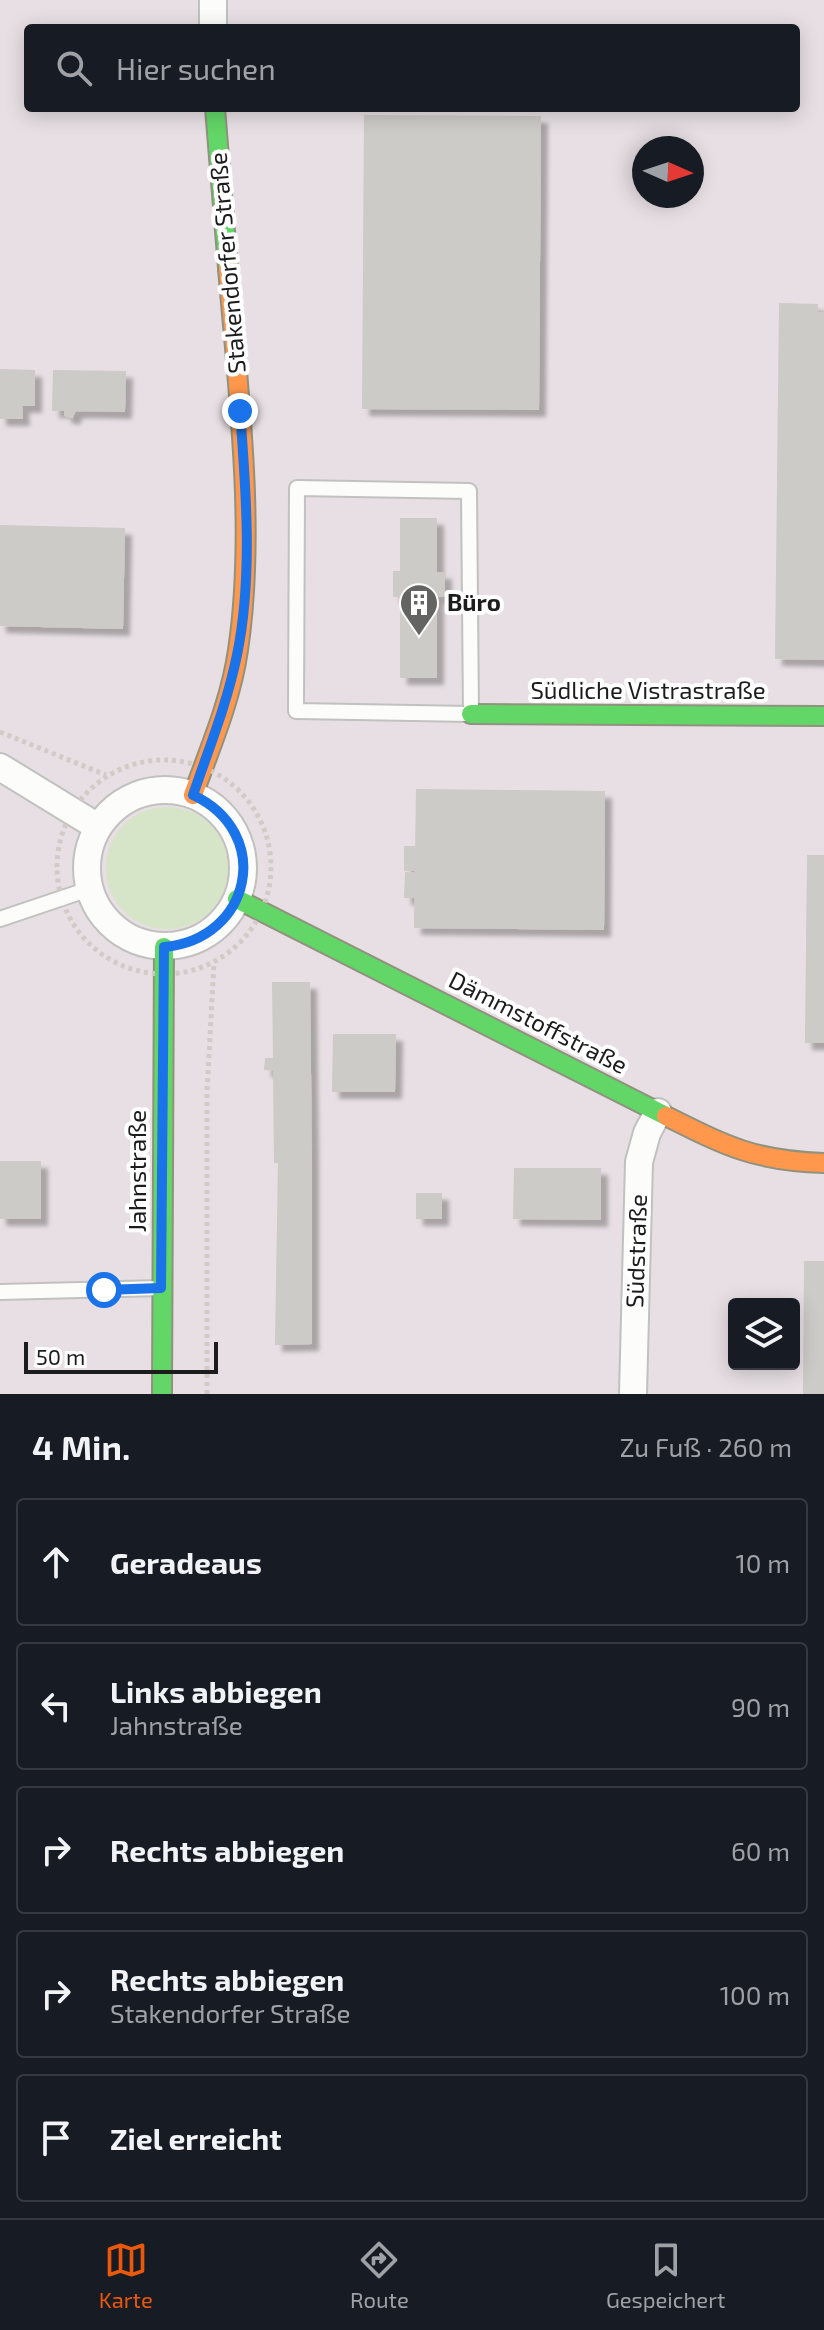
<!DOCTYPE html>
<html lang="de">
<head>
<meta charset="utf-8">
<style>
  :root { --surface:#171b24; --page:#242831; --text:#f1f3f6; --muted:#9ea1a6; --line:#363941; --accent:#ea580c }
  body { margin:0; font-family:"Exo 2",sans-serif; background:var(--page); color:var(--text) }
  .controls { position:absolute; right:24px; bottom:24px; display:grid; overflow:hidden; border-radius:8px; box-shadow:0 4px 20px #0003 }
  .controls button { width:72px; height:72px; display:grid; place-items:center; padding:0; border:0; border-bottom:2px solid var(--line); background:var(--surface); color:var(--text); font:40px sans-serif }
  .compass { position:absolute; left:632px; top:136px; width:72px; height:72px; border-radius:50%; background:var(--surface); box-shadow:0 4px 20px #0003; rotate:93deg }
  .scale { position:absolute; left:24px; bottom:20px; width:194px; box-sizing:border-box; padding-left:8px; border:4px solid #1c1c1c; border-top:0; font-size:22px; line-height:28px; white-space:nowrap; color:#1c1c1c; -webkit-text-stroke:6px #fff; paint-order:stroke }
  .stop { position:absolute; width:24px; height:24px; margin:-18px; border:6px solid #1a73e8; border-radius:50%; background:#fff }
  .stop.end { background:#1a73e8; border-color:#fff; box-shadow:0 2px 8px #0008 }
  .list { margin:0; padding:0; list-style:none }
  h2 { display:flex; justify-content:space-between; align-items:center; height:104px; margin:0; padding:0 32px; font-size:34px }
  h2 small { font-size:26px; font-weight:400; color:var(--muted) }
  .list li { display:grid; grid-template-columns:52px 1fr auto; gap:24px; align-items:center; box-sizing:border-box; height:128px; margin:0 16px 16px; padding:0 16px; border:2px solid var(--line); border-radius:8px }
  .list b { display:block; font-size:30px; white-space:nowrap }
  .list p { margin:0; font-size:26px; white-space:nowrap; color:var(--muted) }
  .list em { font-size:26px; font-style:normal; color:var(--muted) }
  .icon { flex:none; width:44px; height:44px; fill:none; stroke:currentColor; stroke-width:2; stroke-linecap:round; stroke-linejoin:round }
  .map { position:relative; flex:none; width:824px; height:1394px; overflow:hidden }
  .search { position:absolute; background:var(--surface); box-shadow:0 4px 20px #0003; left:24px; right:24px; top:24px; height:88px; display:flex; align-items:center; gap:20px; box-sizing:border-box; padding:0 28px; border-radius:8px; color:var(--muted); font-size:30px }
  .sheet { height:824px; background:var(--surface) }
  nav { display:flex; justify-content:space-around; align-items:center; box-sizing:border-box; height:112px; border-top:2px solid var(--line); background:var(--surface); font-size:22px; color:var(--muted) }
  nav a { display:grid; justify-items:center; gap:4px }
  nav .on { color:var(--accent) }
  .map>svg:first-child { display:block }
  .industrial { fill:#e7dfe3; fill-rule:evenodd }
  .grass { fill:#d6e5c7 }
  .building { fill:#cdcbc8; stroke:#cdcac7; stroke-width:2; filter:url(#shadow) }
  .lines { fill:none; stroke-linecap:round; stroke-linejoin:round }
  .lane-casing { stroke:#c1c1bf; stroke-width:18 }
  .street-casing { stroke:#c1c1bf; stroke-width:30 }
  .fast-casing { stroke:#90927f; stroke-width:22 }
  .slow-casing { stroke:#90927f; stroke-width:22 }
  .path { stroke:#d3c9c7; stroke-width:5; stroke-dasharray:4 4; stroke-linecap:butt }
  .lane { stroke:#fcfcfb; stroke-width:14 }
  .street { stroke:#fcfcfb; stroke-width:26 }
  .fast { stroke:#63d668; stroke-width:18 }
  .slow { stroke:#ff974d; stroke-width:18 }
  .route { stroke:#1a73e8; stroke-width:10 }
  .labels { text-anchor:middle; stroke-width:8; stroke-linejoin:round; paint-order:stroke }
  .street-label { font-size:24px; fill:#1c1c1c; stroke:#fff }
  .poi-label { font-size:24px; font-weight:bold; fill:#1c1c1c; stroke:#fff; text-anchor:start }
</style>
</head>
<body>
<div class="map">
<svg width="824" height="1394" viewBox="0 0 824 1394">
  <defs>
    <filter id="shadow"><feDropShadow dx="7" dy="7" stdDeviation="2" flood-color="#0004"/></filter>
  </defs>
  <rect width="100%" height="100%" fill="#eae9e5"/>
  <path class="industrial" d="M0,0H824V1394H0ZM28,28H796V108H28ZM644,148H692V196H644ZM734,1304H794V1364H734Z"/>
  <path class="grass" d="M106 868a61 61 0 1 1 122 0a61 61 0 1 1-122 0Z"/>
  <path class="building" d="M365,116L540,117L538,409L363,408Z
    M780,304L817,305V313H824V659L776,658Z
    M0,370L34,371V405H21L22,418H0Z
    M54,371L125,372L124,411L75,410L72,417L65,415V410H53Z
    M401,519H436V573H444V596H436V677H401V596H394V572H401Z
    M0,526L124,529L122,628L0,625Z
    M417,790L604,792L603,929L415,927Z
    M405,847H414V870H405Z
    M808,856H824V1042H806Z
    M406,873L415,874V897H405Z
    M273,983H309L311,1162H275L274,1070L265,1069L266,1059H274Z
    M334,1035H395L394,1091H333Z
    M0,1162H40V1218H0Z
    M279,1162H311V1343L276,1344Z
    M515,1169H600V1219L514,1218Z
    M417,1194H441V1218H417Z
    M805,1262H824V1394H804Z"/>
  <g class="lines">
    <g class="lane-casing">
      <path id="lane" d="M297,488L469,491L471,714L296,711Z
        M0,919L89,889
        M0,1292L161,1288"/>
    </g>
    <g class="street-casing">
      <path id="street" d="M213,0V28
        M0,767L98,827
        M87 868a78 78 0 1 1 156 0a78 78 0 1 1-156 0Z
        M633,1394L639,1162L647,1133L658,1112"/>
    </g>
    <g class="fast-casing">
      <path id="fast" d="M215,108L228,268
        M471,714L824,716
        M237,899L666,1116
        M162,1394L164,947"/>
    </g>
    <g class="slow-casing">
      <path id="slow" d="M193,795C210,748 231,700 238,650C256,529 238,390 228,268
        M666,1116C726,1146 755,1161 824,1163"/>
    </g>
    <path class="path" d="M0,732L106,775
      M57 867a107 107 0 1 1 214 0a107 107 0 1 1-214 0Z
      M207,1394V1092L214,963"/>
    <use href="#lane" class="lane"/>
    <use href="#street" class="street"/>
    <use href="#fast" class="fast"/>
    <use href="#slow" class="slow"/>
  </g>
  <g class="lines">
    <path class="route" d="M104,1290L161,1288L164,947C252,939 274,833 193,795C209,748 227,704 237,655C253,578 246,489 240,411"/>
  </g>
  <defs>
    <g id="building-pin" transform="scale(2)"><path d="M0 17L-7.5 6A9.5 9.5 0 1 1 7.5 6Z" fill="#646462" stroke="#fff"/><path d="M-4-6H4V6H1V3H-1V6H-4ZM-2.5-4.3h1.7v1.8h-1.7ZM.8-4.3h1.7v1.8H.8ZM-2.5-1h1.7V.8h-1.7ZM.8-1h1.7V.8H.8Z" fill="#fff"/></g>
  </defs>
  <g fill-rule="evenodd">
    <use href="#building-pin" x="419" y="603"/>
  </g>
  <g class="labels">
    <g class="street-label">
      <text transform="translate(228 263) rotate(-95)" y="8">Stakendorfer Straße</text>
      <text x="648" y="699">Südliche Vistrastraße</text>
      <text transform="translate(538 1023) rotate(27)" y="8">Dämmstoffstraße</text>
      <text transform="translate(138 1171) rotate(-90)" y="8">Jahnstraße</text>
      <text transform="translate(637 1251) rotate(-88)" y="8">Südstraße</text>
    </g>
    <g class="poi-label">
      <text x="447" y="611">Büro</text>
    </g>
  </g>
</svg>
<div class="controls">
<button><svg class="icon" aria-label="layers" viewBox="0 0 24 24"><path d="M12 4l9 5-9 5-9-5zM3 14l9 5 9-5"/></svg></button>
</div>
<svg class="compass" viewBox="-18 -18 36 36"><path d="M0-13l5 13h-10z" fill="#e53935"/><path d="M0 13l5-13h-10z" fill="#9ea1a6"/></svg>
<div class="scale">50 m</div>
<div class="stop" style="left:104px;top:1290px"></div>
<div class="stop end" style="left:240px;top:411px"></div>
<div class="search"><svg class="icon" aria-label="search" viewBox="0 0 24 24"><circle cx="10" cy="10" r="6"/><path d="M15 15l6 6"/></svg>Hier suchen</div>
</div>
<section class="sheet">
<h2>4 Min.<small>Zu Fuß · 260 m</small></h2>
<ul class="list">
<li><svg class="icon" aria-label="ahead" viewBox="0 0 24 24"><path d="M12 20V5M6 11l6-6 6 6"/></svg><div><b>Geradeaus</b></div><em>10 m</em></li>
<li><svg class="icon" aria-label="left" viewBox="0 0 24 24"><path d="M17 20v-9H6M10 6l-5 5 5 5"/></svg><div><b>Links abbiegen</b><p>Jahnstraße</p></div><em>90 m</em></li>
<li><svg class="icon" aria-label="right" viewBox="0 0 24 24"><path d="M7 20v-9h11M14 6l5 5-5 5"/></svg><div><b>Rechts abbiegen</b></div><em>60 m</em></li>
<li><svg class="icon" aria-label="right" viewBox="0 0 24 24"><path d="M7 20v-9h11M14 6l5 5-5 5"/></svg><div><b>Rechts abbiegen</b><p>Stakendorfer Straße</p></div><em>100 m</em></li>
<li><svg class="icon" aria-label="arrive" viewBox="0 0 24 24"><path d="M6 21V4h12l-3 4 3 4H6"/></svg><div><b>Ziel erreicht</b></div></li>
</ul>
</section>
<nav>
<a class="on"><svg class="icon" aria-label="map" viewBox="0 0 24 24"><path d="M3 6l6-2 6 2 6-2v14l-6 2-6-2-6 2zM9 4v14M15 6v14"/></svg>Karte</a>
<a><svg class="icon" aria-label="directions" viewBox="0 0 24 24"><path d="M12 3l9 9-9 9-9-9zM9 14v-3h6M13 9l2 2-2 2"/></svg>Route</a>
<a><svg class="icon" aria-label="saved" viewBox="0 0 24 24"><path d="M7 4h10v16l-5-4-5 4z"/></svg>Gespeichert</a>
</nav>
</body>
</html>
